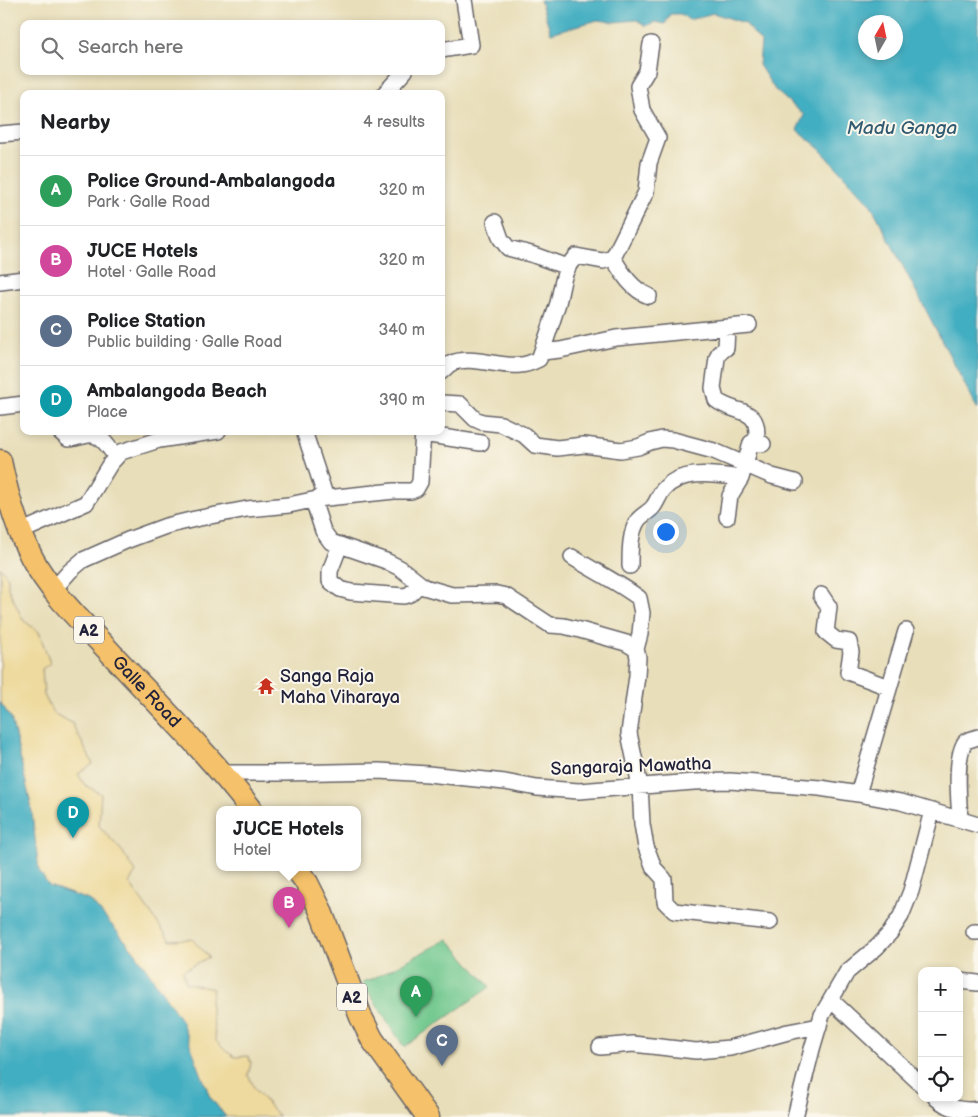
<!DOCTYPE html>
<html lang="en">
<head>
<meta charset="utf-8">
<style>
  :root { --surface:#fff; --page:#f2f2f2; --text:#202124; --muted:#757577; --line:#e0e0e0; --accent:#0b8043 }
  body { margin:0; font-family:"Balsamiq Sans",sans-serif; background:var(--page); color:var(--text) }
  .controls { position:absolute; right:15px; bottom:15px; display:grid; overflow:hidden; border-radius:10px; box-shadow:0 2px 8px #0003 }
  .controls button { width:45px; height:45px; display:grid; place-items:center; padding:0; border:0; border-bottom:1px solid var(--line); background:var(--surface); color:var(--text); font:25px sans-serif }
  .compass { position:absolute; left:858px; top:15px; width:45px; height:45px; border-radius:50%; background:var(--surface); box-shadow:0 2px 8px #0003; rotate:9deg }
  .you { position:absolute; left:665px; top:531px; width:18px; height:18px; margin:-12px; border:4px solid #fff; border-radius:50%; background:#1a73e8; box-shadow:0 0 0 8px #1a73e833 }
  .badge { display:grid; place-items:center; width:32px; height:32px; border-radius:50%; background:var(--accent); color:#fff; font-size:16px; font-weight:700 }
  .pin { position:absolute; translate:-50% -41px; filter:drop-shadow(0 1px 2px #0008) }
  .pin::after { content:''; position:absolute; top:26px; width:18px; height:15px; background:inherit; clip-path:polygon(0 0,100% 0,50% 100%) }
  .popup { position:absolute; left:216px; top:806px; width:145px; height:65px; box-sizing:border-box; display:grid; place-content:center; border-radius:10px; background:var(--surface); filter:drop-shadow(0 1px 4px #0005); font-size:16px; white-space:nowrap; color:var(--muted) }
  .popup b { font-size:19px; color:var(--text) }
  .popup::after { content:''; position:absolute; left:50%; top:100%; margin-left:-10px; border:10px solid transparent; border-top-color:var(--surface) }
  .list { margin:0; padding:0; list-style:none }
  h2 { display:flex; justify-content:space-between; align-items:center; height:65px; margin:0; padding:0 20px; font-size:21px }
  h2 small { font-size:16px; font-weight:400; color:var(--muted) }
  .list li { display:grid; grid-template-columns:32px 1fr auto; gap:15px; align-items:center; box-sizing:border-box; height:70px; padding:0 20px; border-top:1px solid var(--line) }
  .list b { display:block; font-size:19px; white-space:nowrap }
  .list p { margin:0; font-size:16px; white-space:nowrap; color:var(--muted) }
  .list em { font-size:16px; font-style:normal; color:var(--muted) }
  .icon { flex:none; width:28px; height:28px; fill:none; stroke:currentColor; stroke-width:2; stroke-linecap:round; stroke-linejoin:round }
  .map { position:relative; flex:none; width:978px; height:1117px; overflow:hidden }
  .search { position:absolute; background:var(--surface); box-shadow:0 2px 8px #0003; left:20px; top:20px; width:425px; height:55px; display:flex; align-items:center; gap:12px; box-sizing:border-box; padding:0 18px; border-radius:10px; color:var(--muted); font-size:19px }
  .panel { position:absolute; background:var(--surface); box-shadow:0 2px 8px #0003; left:20px; top:90px; width:425px; height:345px; border-radius:10px }
  .map>svg:first-child { display:block }
  .green { fill:#71c88e; stroke:#4a7564 }
  .sand { fill:#eeda9e; stroke:#887e6c }
  .water { fill:#42aec1; stroke:#32687e; fill-rule:evenodd }
  .lines { fill:none; stroke-linecap:round; stroke-linejoin:round }
  .minor-casing { stroke:#676467; stroke-width:18 }
  .highway-casing { stroke:#676467; stroke-width:25 }
  .minor { stroke:#fff; stroke-width:15 }
  .highway { stroke:#f5c16b; stroke-width:22 }
  .labels { text-anchor:middle; stroke-width:4; stroke-linejoin:round; paint-order:stroke }
  .shield { fill:#fbf7ec; stroke:#636270; stroke-width:1 }
  .shield-label { font-size:16px; font-weight:bold; fill:#22223b }
  .poi-label { font-size:18px; fill:#22223b; stroke:#fbf7ec; text-anchor:start }
  .street-label { font-size:18px; fill:#22223b; stroke:#fbf7ec }
  .water-label { font-size:19px; font-style:italic; fill:#2f5a71; stroke:#fbf7ec }
</style>
</head>
<body>
<div class="map">
<svg width="978" height="1117" viewBox="0 0 978 1117">
  <rect width="100%" height="100%" fill="#fbf7ec"/>
  <filter id="ink" filterUnits="userSpaceOnUse"><feTurbulence type="fractalNoise" baseFrequency=".02" numOctaves="2"/><feDisplacementMap in="SourceGraphic" scale="10" xChannelSelector="R" yChannelSelector="G"/><feConvolveMatrix kernelMatrix="1 2 1 2 8 2 1 2 1" color-interpolation-filters="sRGB"/></filter>
  <filter id="wash" filterUnits="userSpaceOnUse"><feTurbulence type="fractalNoise" baseFrequency=".0096" numOctaves="4" result="noise"/><feDisplacementMap in="SourceGraphic" scale="20" xChannelSelector="R" yChannelSelector="G"/><feGaussianBlur stdDeviation="1.12" result="paint"/><feColorMatrix in="noise" values="0 0 0 0 0 0 0 0 0 0 0 0 0 0 0 0 0 1.4 0 .05"/><feComposite in="paint" operator="in"/></filter>
  <g filter="url(#wash)">
    <rect width="100%" height="100%" fill="#e8deb9"/>
    <path class="green" d="M448,939L490,987L404,1047L362,982L372,979Z"/>
    <path class="sand" d="M0,567L8,577V588L23,620L39,632L50,663L42,669L44,695L53,713L72,723L93,764L78,774L85,785L101,794L99,826L122,851L136,872L129,883L170,940L192,939L209,957L183,971L186,983L213,989L210,1002L216,1041L226,1051L235,1057L248,1056L251,1063L248,1075L255,1089L279,1117H226L210,1097L180,1020L135,952L91,901L49,886L38,871L31,805L11,718L0,702Z"/>
    <path class="water" d="M540,0H978V410L871,205L817,146L797,130L804,115L775,90L759,65L761,42L745,23L713,13L689,20L681,14H670L665,24L655,22L646,26L637,20L613,22L598,20L551,33ZM866,22H896V52H866Z
      M0,702L11,718L31,805L39,871L49,886L91,901L135,952L181,1020L210,1097L226,1117H0Z"/>
  </g>
  <g filter="url(#ink)">
    <g class="lines">
      <g class="minor-casing">
        <path id="minor" d="M441,50L471,45L464,0
          M384,94L405,71
          M0,134L24,132
          M495,222L501,239L508,248L531,254L567,267
          M613,258C622,273 632,290 649,296
          M0,282L24,279
          M727,328L726,348L719,353L717,358L713,388L716,400C737,416 762,405 756,443
          M542,352L560,350L616,338L749,325
          M441,372C444,370 447,366 450,364C470,354 499,368 520,365C527,365 533,362 539,359C546,341 552,322 558,303C563,284 562,271 576,256L603,261L613,258L646,192L649,163L658,138L642,110L638,86L647,71L651,44
          M441,403L460,404L475,419L482,422L501,424L524,435L535,445L557,448L584,445L621,450L638,447L650,442L662,439L673,440L714,451L772,476L795,482
          M0,407L24,404
          M59,431L68,439C75,439 80,436 88,435C101,433 109,448 116,457
          M304,431L326,498
          M423,434L481,443
          M313,500L323,531L331,542L386,561L400,568L424,587L452,595L497,594L506,596L550,625L564,626L580,630L626,643L636,649
          M727,517L730,496L741,478L751,443L763,444
          M20,532L86,503L110,464L121,452L159,440L218,431
          M340,545L330,571V581L340,589L351,592L404,596L410,594L420,584
          M572,557C594,571 618,582 639,598L642,613L640,634L636,649L638,657L637,676L629,733L640,786L642,824L646,847L654,868L664,879L665,902L674,911L770,922
          M630,566C630,551 630,532 638,520C642,515 649,512 653,507C657,502 659,495 663,490C681,468 717,475 741,478
          M54,589L70,571L83,560L128,540L166,526L195,519L247,509L289,505L317,499L394,491H411L416,489L420,482L423,431
          M821,595L829,607L826,632L836,640L849,642L851,652L848,672L888,687
          M222,773H283L379,771L428,774L505,782L537,788L579,791L694,782L730,781L820,788L858,794L901,802L978,825
          M858,794L906,631
          M960,819C959,801 954,756 966,741L978,737
          M974,932H978
          M959,981L978,983
          M831,1000L922,1085
          M600,1047L633,1044L696,1051L730,1048L788,1032L819,1026
          M936,1098C947,1108 964,1112 978,1109
          M795,1117L812,1049L822,1015L847,972L877,947L890,933L901,916L911,891L932,811"/>
      </g>
      <g class="highway-casing">
        <g id="highway">
          <path id="s1" d="M0,461C7,495 16,527 32,558C50,592 81,621 107,649C155,701 207,752 251,809"/>
          <path d="M295,867L307,883L320,909L361,1017L372,1039L428,1117"/>
        </g>
      </g>
      <use href="#minor" class="minor"/>
      <use href="#highway" class="highway"/>
    </g>
  </g>
  <defs>
    <g id="temple-bare" transform="scale(1.35)"><path d="M0-6L5-2H3V0L6.5 2.5H4V6H1.5V3h-3V6H-4V2.5H-6.5L-3 0V-2H-5Z" fill="#c8321e" stroke="#fbf7ec" stroke-width="2.5" paint-order="stroke"/></g>
  </defs>
  <g fill-rule="evenodd">
    <use href="#temple-bare" x="266" y="686"/>
  </g>
  <g class="labels">
    <g class="shield">
      <rect x="74" y="616.5" width="30" height="27" rx="4"/>
      <rect x="337" y="983.5" width="30" height="27" rx="4"/>
    </g>
    <g class="shield-label">
      <text x="89" y="636">A2</text>
      <text x="352" y="1003">A2</text>
    </g>
    <g class="poi-label">
      <text x="280" y="682">Sanga Raja<tspan x="280" dy="21">Maha Viharaya</tspan></text>
    </g>
    <g class="street-label">
      <text dy="6" stroke="none"><textPath href="#s1" startOffset="279">Galle Road</textPath></text>
      <text transform="translate(631 766) rotate(-2)" y="6">Sangaraja Mawatha</text>
    </g>
    <g class="water-label">
      <text x="902" y="134">Madu Ganga</text>
    </g>
  </g>
</svg>
<div class="controls">
<button>+</button>
<button>−</button>
<button><svg class="icon" aria-label="locate" viewBox="0 0 24 24"><circle cx="12" cy="12" r="6"/><path d="M12 2v4M12 18v4M2 12h4M18 12h4"/></svg></button>
</div>
<svg class="compass" viewBox="-18 -18 36 36"><path d="M0-13l5 13h-10z" fill="#e53935"/><path d="M0 13l5-13h-10z" fill="#757577"/></svg>
<div class="you"></div>
<div class="pin badge" style="left:416px;top:1017px;background:#2e9e5b">A</div>
<div class="pin badge" style="left:289px;top:928px;background:#d1479c">B</div>
<div class="popup"><b>JUCE Hotels</b>Hotel</div>
<div class="pin badge" style="left:442px;top:1066px;background:#5c6f8a">C</div>
<div class="pin badge" style="left:73px;top:838px;background:#0f9aa8">D</div>
<div class="search"><svg class="icon" aria-label="search" viewBox="0 0 24 24"><circle cx="10" cy="10" r="6"/><path d="M15 15l6 6"/></svg>Search here</div>
<section class="panel">
<h2>Nearby<small>4 results</small></h2>
<ul class="list">
<li><span class="badge" style="background:#2e9e5b">A</span><div><b>Police Ground-Ambalangoda</b><p>Park · Galle Road</p></div><em>320 m</em></li>
<li><span class="badge" style="background:#d1479c">B</span><div><b>JUCE Hotels</b><p>Hotel · Galle Road</p></div><em>320 m</em></li>
<li><span class="badge" style="background:#5c6f8a">C</span><div><b>Police Station</b><p>Public building · Galle Road</p></div><em>340 m</em></li>
<li><span class="badge" style="background:#0f9aa8">D</span><div><b>Ambalangoda Beach</b><p>Place</p></div><em>390 m</em></li>
</ul>
</section>
</div>
</body>
</html>
